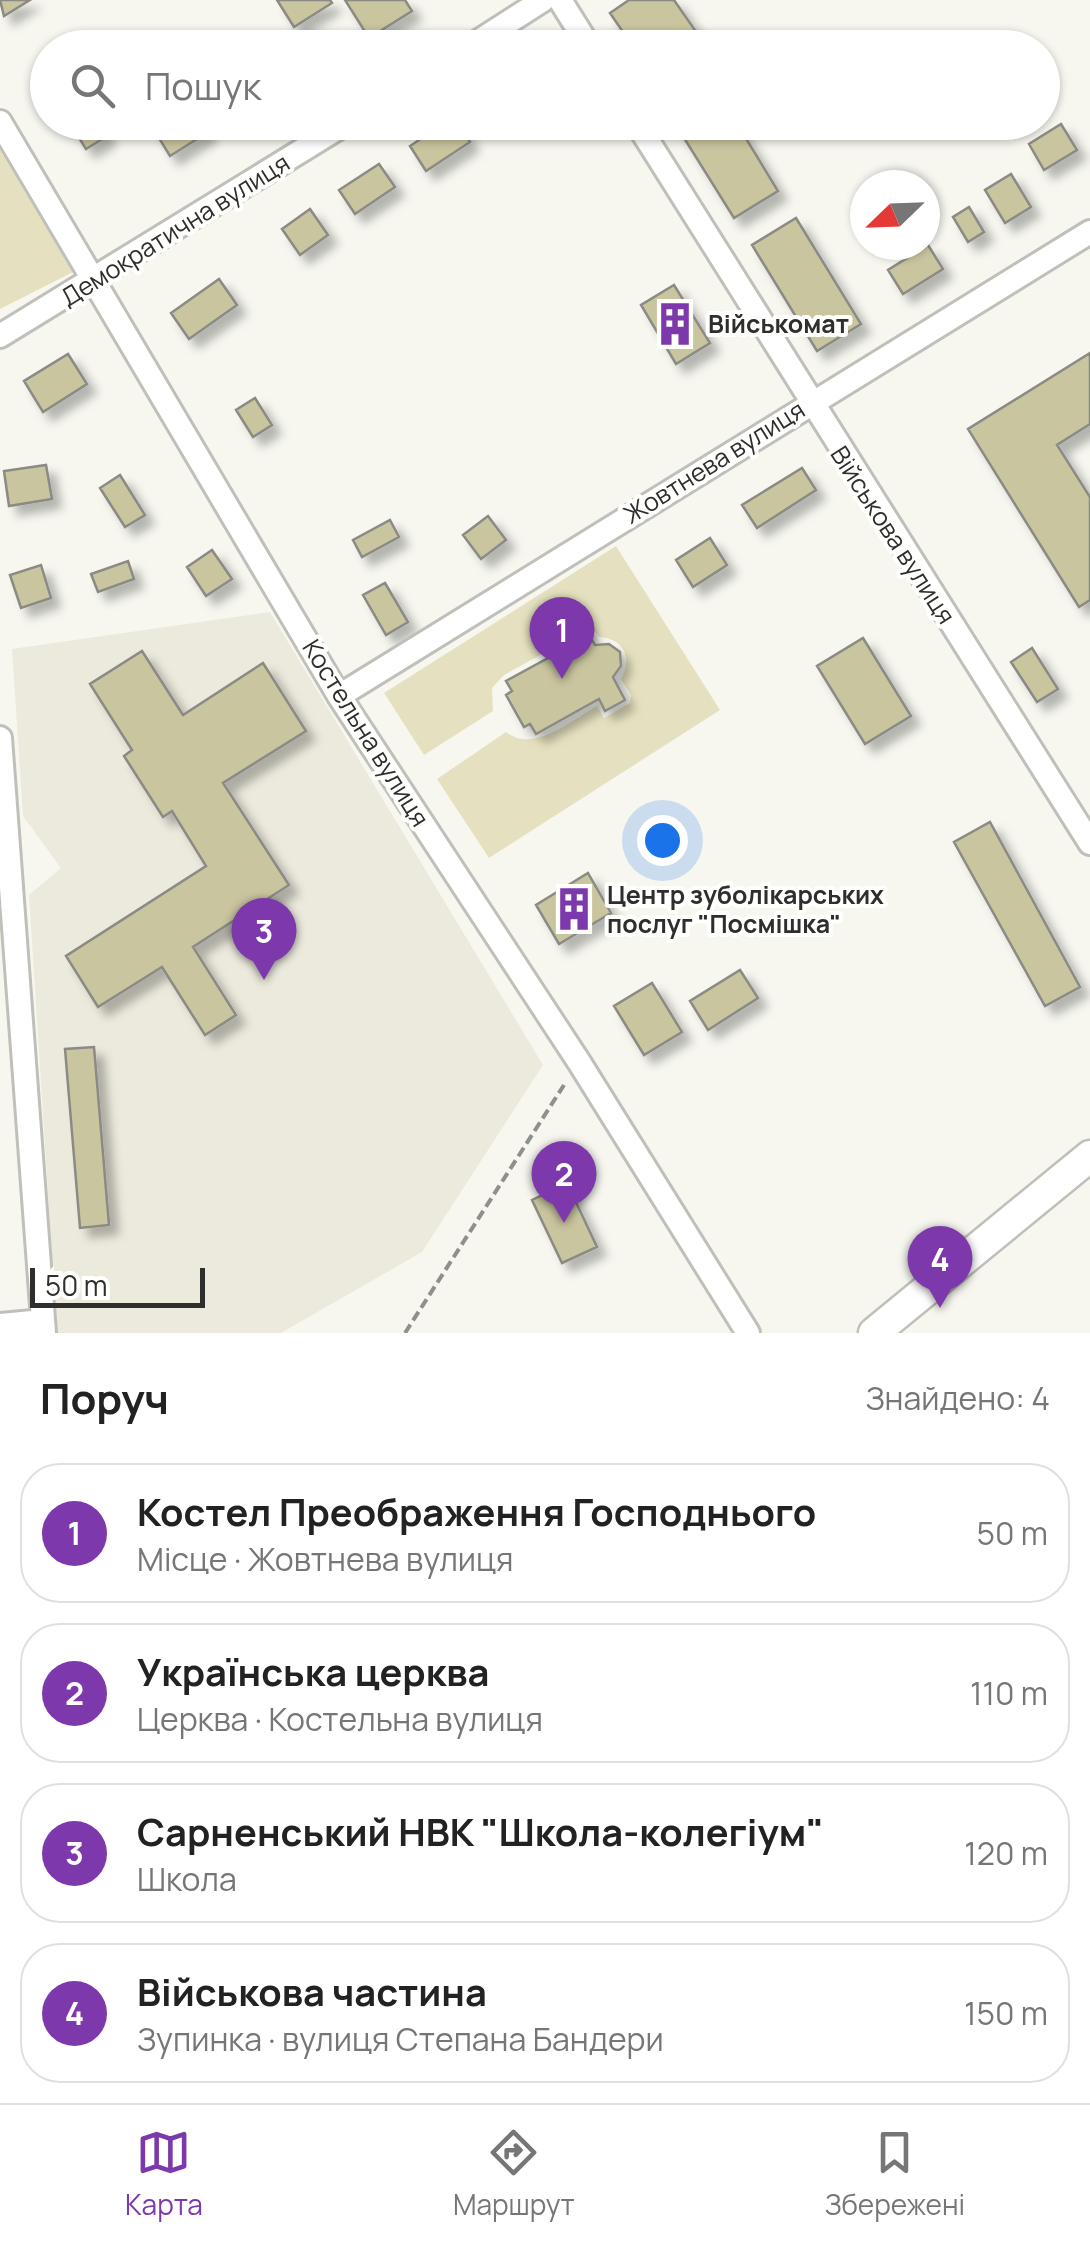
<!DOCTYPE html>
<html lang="uk">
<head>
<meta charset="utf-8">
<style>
  :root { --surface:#fff; --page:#f2f2f2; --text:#222; --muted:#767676; --line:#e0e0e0; --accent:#7d38ac }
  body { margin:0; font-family:Manrope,sans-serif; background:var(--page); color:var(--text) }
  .compass { position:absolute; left:850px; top:170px; width:90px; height:90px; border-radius:50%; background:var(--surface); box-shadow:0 2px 8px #0004; rotate:247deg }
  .scale { position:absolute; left:30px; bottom:25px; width:175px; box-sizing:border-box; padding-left:10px; border:5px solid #2e2e2c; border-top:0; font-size:28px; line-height:35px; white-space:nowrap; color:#2e2e2c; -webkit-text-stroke:8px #fffffe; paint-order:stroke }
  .you { position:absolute; left:662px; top:840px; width:35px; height:35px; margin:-25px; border:8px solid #fff; border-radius:50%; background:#1a73e8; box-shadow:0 0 0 15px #1a73e833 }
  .badge { display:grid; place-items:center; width:65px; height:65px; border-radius:50%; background:var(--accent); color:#fff; font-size:32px; font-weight:700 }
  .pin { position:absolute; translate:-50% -82px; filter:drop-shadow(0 2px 5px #0008) }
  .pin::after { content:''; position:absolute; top:52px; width:35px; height:30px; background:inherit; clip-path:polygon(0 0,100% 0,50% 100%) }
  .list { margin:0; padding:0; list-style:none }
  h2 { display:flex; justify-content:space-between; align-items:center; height:130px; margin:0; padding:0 40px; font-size:42px }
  h2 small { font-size:32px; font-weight:400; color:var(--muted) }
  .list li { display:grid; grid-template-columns:65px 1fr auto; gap:30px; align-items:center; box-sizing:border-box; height:140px; margin:0 20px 20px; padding:0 20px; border:2px solid var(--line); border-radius:40px }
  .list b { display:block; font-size:38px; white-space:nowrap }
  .list p { margin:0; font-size:32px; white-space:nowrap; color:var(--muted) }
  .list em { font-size:32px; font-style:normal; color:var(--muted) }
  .icon { flex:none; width:55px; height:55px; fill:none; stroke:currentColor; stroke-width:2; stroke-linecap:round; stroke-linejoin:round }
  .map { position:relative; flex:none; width:1090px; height:1333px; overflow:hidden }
  .search { position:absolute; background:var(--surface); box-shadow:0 2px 8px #0004; left:30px; right:30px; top:30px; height:110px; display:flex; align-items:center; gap:25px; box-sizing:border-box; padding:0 35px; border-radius:55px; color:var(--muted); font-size:38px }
  .sheet { height:770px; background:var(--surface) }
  nav { display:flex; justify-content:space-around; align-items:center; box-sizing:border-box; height:140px; border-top:2px solid var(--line); background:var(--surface); font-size:28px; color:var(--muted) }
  nav a { display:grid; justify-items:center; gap:5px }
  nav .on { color:var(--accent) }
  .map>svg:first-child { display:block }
  .built { fill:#eceadd }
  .green { fill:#e5e1c0 }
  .building { fill:#c9c59f; stroke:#8b8a84; stroke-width:2.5; filter:url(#shadow) }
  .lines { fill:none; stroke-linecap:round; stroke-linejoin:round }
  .minor-casing { stroke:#c0c0ba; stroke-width:28 }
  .major-casing { stroke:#c0c0ba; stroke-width:35 }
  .path { stroke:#8f8f8b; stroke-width:4; stroke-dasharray:10 5; stroke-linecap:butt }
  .minor { stroke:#fff; stroke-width:22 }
  .major { stroke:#fff; stroke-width:30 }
  .labels { text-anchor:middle; stroke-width:8; stroke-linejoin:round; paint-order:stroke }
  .street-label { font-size:25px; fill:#2e2e2c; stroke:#fffffe }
  .poi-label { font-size:25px; font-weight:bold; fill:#2e2e2c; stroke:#fffffe; text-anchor:start }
</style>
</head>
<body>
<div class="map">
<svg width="1090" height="1333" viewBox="0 0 1090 1333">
  <defs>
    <filter id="shadow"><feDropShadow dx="9" dy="9" stdDeviation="5" flood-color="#0004"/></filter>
  </defs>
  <rect width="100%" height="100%" fill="#f7f7f0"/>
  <path class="built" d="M270,612L543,1065L422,1252L281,1333H57L29,895L61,868L23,816L12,649Z"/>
  <path class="green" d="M0,144L73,272L0,309Z
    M616,546L720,710L489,858L437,779L506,732C534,754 571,720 597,706L604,718L630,703L631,695L621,679C633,657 624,639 599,637L582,616L555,631L562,643L504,675L492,688L493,711L424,755L384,693Z"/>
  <path class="building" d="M0,0H30L4,16Z
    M277,0H330L332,3L294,27Z
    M345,0H405L412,11L369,38Z
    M629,0H674L699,36L683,48H634L610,13Z
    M69,122H99L107,136L86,149Z
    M155,122H202L208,132L170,156L151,125Z
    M446,122H457L470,142L426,171L410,146Z
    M674,122H736L778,191L734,218Z
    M1061,124L1077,150L1044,170L1029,144Z
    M379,164L395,187L355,214L339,190Z
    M1011,174L1031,207L1005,223L985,190Z
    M969,207L984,232L968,242L953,217Z
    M310,209L328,235L300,255L282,229Z
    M796,218L861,324L817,351L752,245Z
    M928,245L943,269L903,294L888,270Z
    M219,279L237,305L189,339L171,313Z
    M674,285L710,343L676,364L641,305Z
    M1090,353V424L1057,445L1090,497V600L1079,607L968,429Z
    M68,354L87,384L43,412L24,381Z
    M255,398L272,425L253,437L236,410Z
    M46,465L52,499L9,506L4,471Z
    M802,468L816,490L757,528L742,505Z
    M120,475L145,515L125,527L100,488Z
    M488,516L506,540L481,559L463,535Z
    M390,520L399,537L362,557L353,540Z
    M710,538L727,565L693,587L676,560Z
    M212,550L232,579L206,596L187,567Z
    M128,561L134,579L98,592L91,574Z
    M41,565L51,598L21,608L10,575Z
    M385,583L408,622L386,635L363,595Z
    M582,622L595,645L609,644L620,652L621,666L613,677L625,700L605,711L599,699L536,734L530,724L524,727L506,695L512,691L506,681L570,646L563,633Z
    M863,638L911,716L865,744L817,666Z
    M1032,648L1058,689L1037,702L1011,662Z
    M142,651L183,715L263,663L306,731L223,783L289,885L193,947L236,1015L205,1035L162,967L98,1007L66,956L206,866L172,811L163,817L124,756L132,750L90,684Z
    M990,822L1080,987L1045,1006L954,842Z
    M588,873L611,913L559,944L536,905Z
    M740,970L758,998L708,1030L690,1001Z
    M652,983L682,1032L644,1055L614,1006Z
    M94,1047L109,1225L80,1228L65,1049Z
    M567,1183L597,1247L562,1263L532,1200Z"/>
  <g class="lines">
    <g class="minor-casing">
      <path id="minor" d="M560,0L590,48
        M468,48L543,0
        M0,122L339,696L579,1062L748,1333
        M636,122L1090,843
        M0,336L348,122
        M339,696L1090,232
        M0,738L44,1333
        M0,1325L43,1321"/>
    </g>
    <g class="major-casing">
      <path id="major" d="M874,1333L1090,1156"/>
    </g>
    <path class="path" d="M405,1333L564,1085"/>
    <use href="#minor" class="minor"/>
    <use href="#major" class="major"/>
  </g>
  <defs>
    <g id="building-bare" transform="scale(3.45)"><path d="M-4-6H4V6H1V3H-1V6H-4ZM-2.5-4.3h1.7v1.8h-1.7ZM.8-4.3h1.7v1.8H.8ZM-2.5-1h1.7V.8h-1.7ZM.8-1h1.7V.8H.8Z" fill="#7d38ac" stroke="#fffffe" stroke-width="2.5" paint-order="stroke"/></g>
  </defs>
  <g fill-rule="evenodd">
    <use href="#building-bare" x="675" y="324"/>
    <use href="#building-bare" x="574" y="909"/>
  </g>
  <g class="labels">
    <g class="street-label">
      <text transform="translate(175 230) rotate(-32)" y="9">Демократична вулиця</text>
      <text transform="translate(714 462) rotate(-32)" y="9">Жовтнева вулиця</text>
      <text transform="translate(893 535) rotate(57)" y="9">Військова вулиця</text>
      <text transform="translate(366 733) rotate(58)" y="9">Костельна вулиця</text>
    </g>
    <g class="poi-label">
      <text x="708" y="333">Військомат</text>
      <text x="607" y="904">Центр зуболікарських<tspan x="607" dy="29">послуг "Посмішка"</tspan></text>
    </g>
  </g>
</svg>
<svg class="compass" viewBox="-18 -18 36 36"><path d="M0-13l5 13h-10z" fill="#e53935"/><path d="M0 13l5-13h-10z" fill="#767676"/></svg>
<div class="scale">50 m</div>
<div class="you"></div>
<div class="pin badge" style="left:562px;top:679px">1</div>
<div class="pin badge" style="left:564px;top:1223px">2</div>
<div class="pin badge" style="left:264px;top:980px">3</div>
<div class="pin badge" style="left:940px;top:1308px">4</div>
<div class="search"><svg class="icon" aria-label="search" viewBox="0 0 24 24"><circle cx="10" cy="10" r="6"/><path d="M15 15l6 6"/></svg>Пошук</div>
</div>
<section class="sheet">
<h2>Поруч<small>Знайдено: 4</small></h2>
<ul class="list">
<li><span class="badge">1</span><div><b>Костел Преображення Господнього</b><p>Місце · Жовтнева вулиця</p></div><em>50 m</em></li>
<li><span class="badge">2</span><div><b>Українська церква</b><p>Церква · Костельна вулиця</p></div><em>110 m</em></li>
<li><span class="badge">3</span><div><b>Сарненський НВК &quot;Школа-колегіум&quot;</b><p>Школа</p></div><em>120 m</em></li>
<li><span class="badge">4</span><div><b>Військова частина</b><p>Зупинка · вулиця Степана Бандери</p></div><em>150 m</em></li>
</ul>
</section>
<nav>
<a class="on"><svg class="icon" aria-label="map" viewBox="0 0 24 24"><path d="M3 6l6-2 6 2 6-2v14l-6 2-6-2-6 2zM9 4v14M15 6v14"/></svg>Карта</a>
<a><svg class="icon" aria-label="directions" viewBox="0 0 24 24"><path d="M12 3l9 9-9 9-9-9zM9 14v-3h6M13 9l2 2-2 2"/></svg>Маршрут</a>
<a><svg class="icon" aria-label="saved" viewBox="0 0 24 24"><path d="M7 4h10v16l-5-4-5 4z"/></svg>Збережені</a>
</nav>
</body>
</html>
